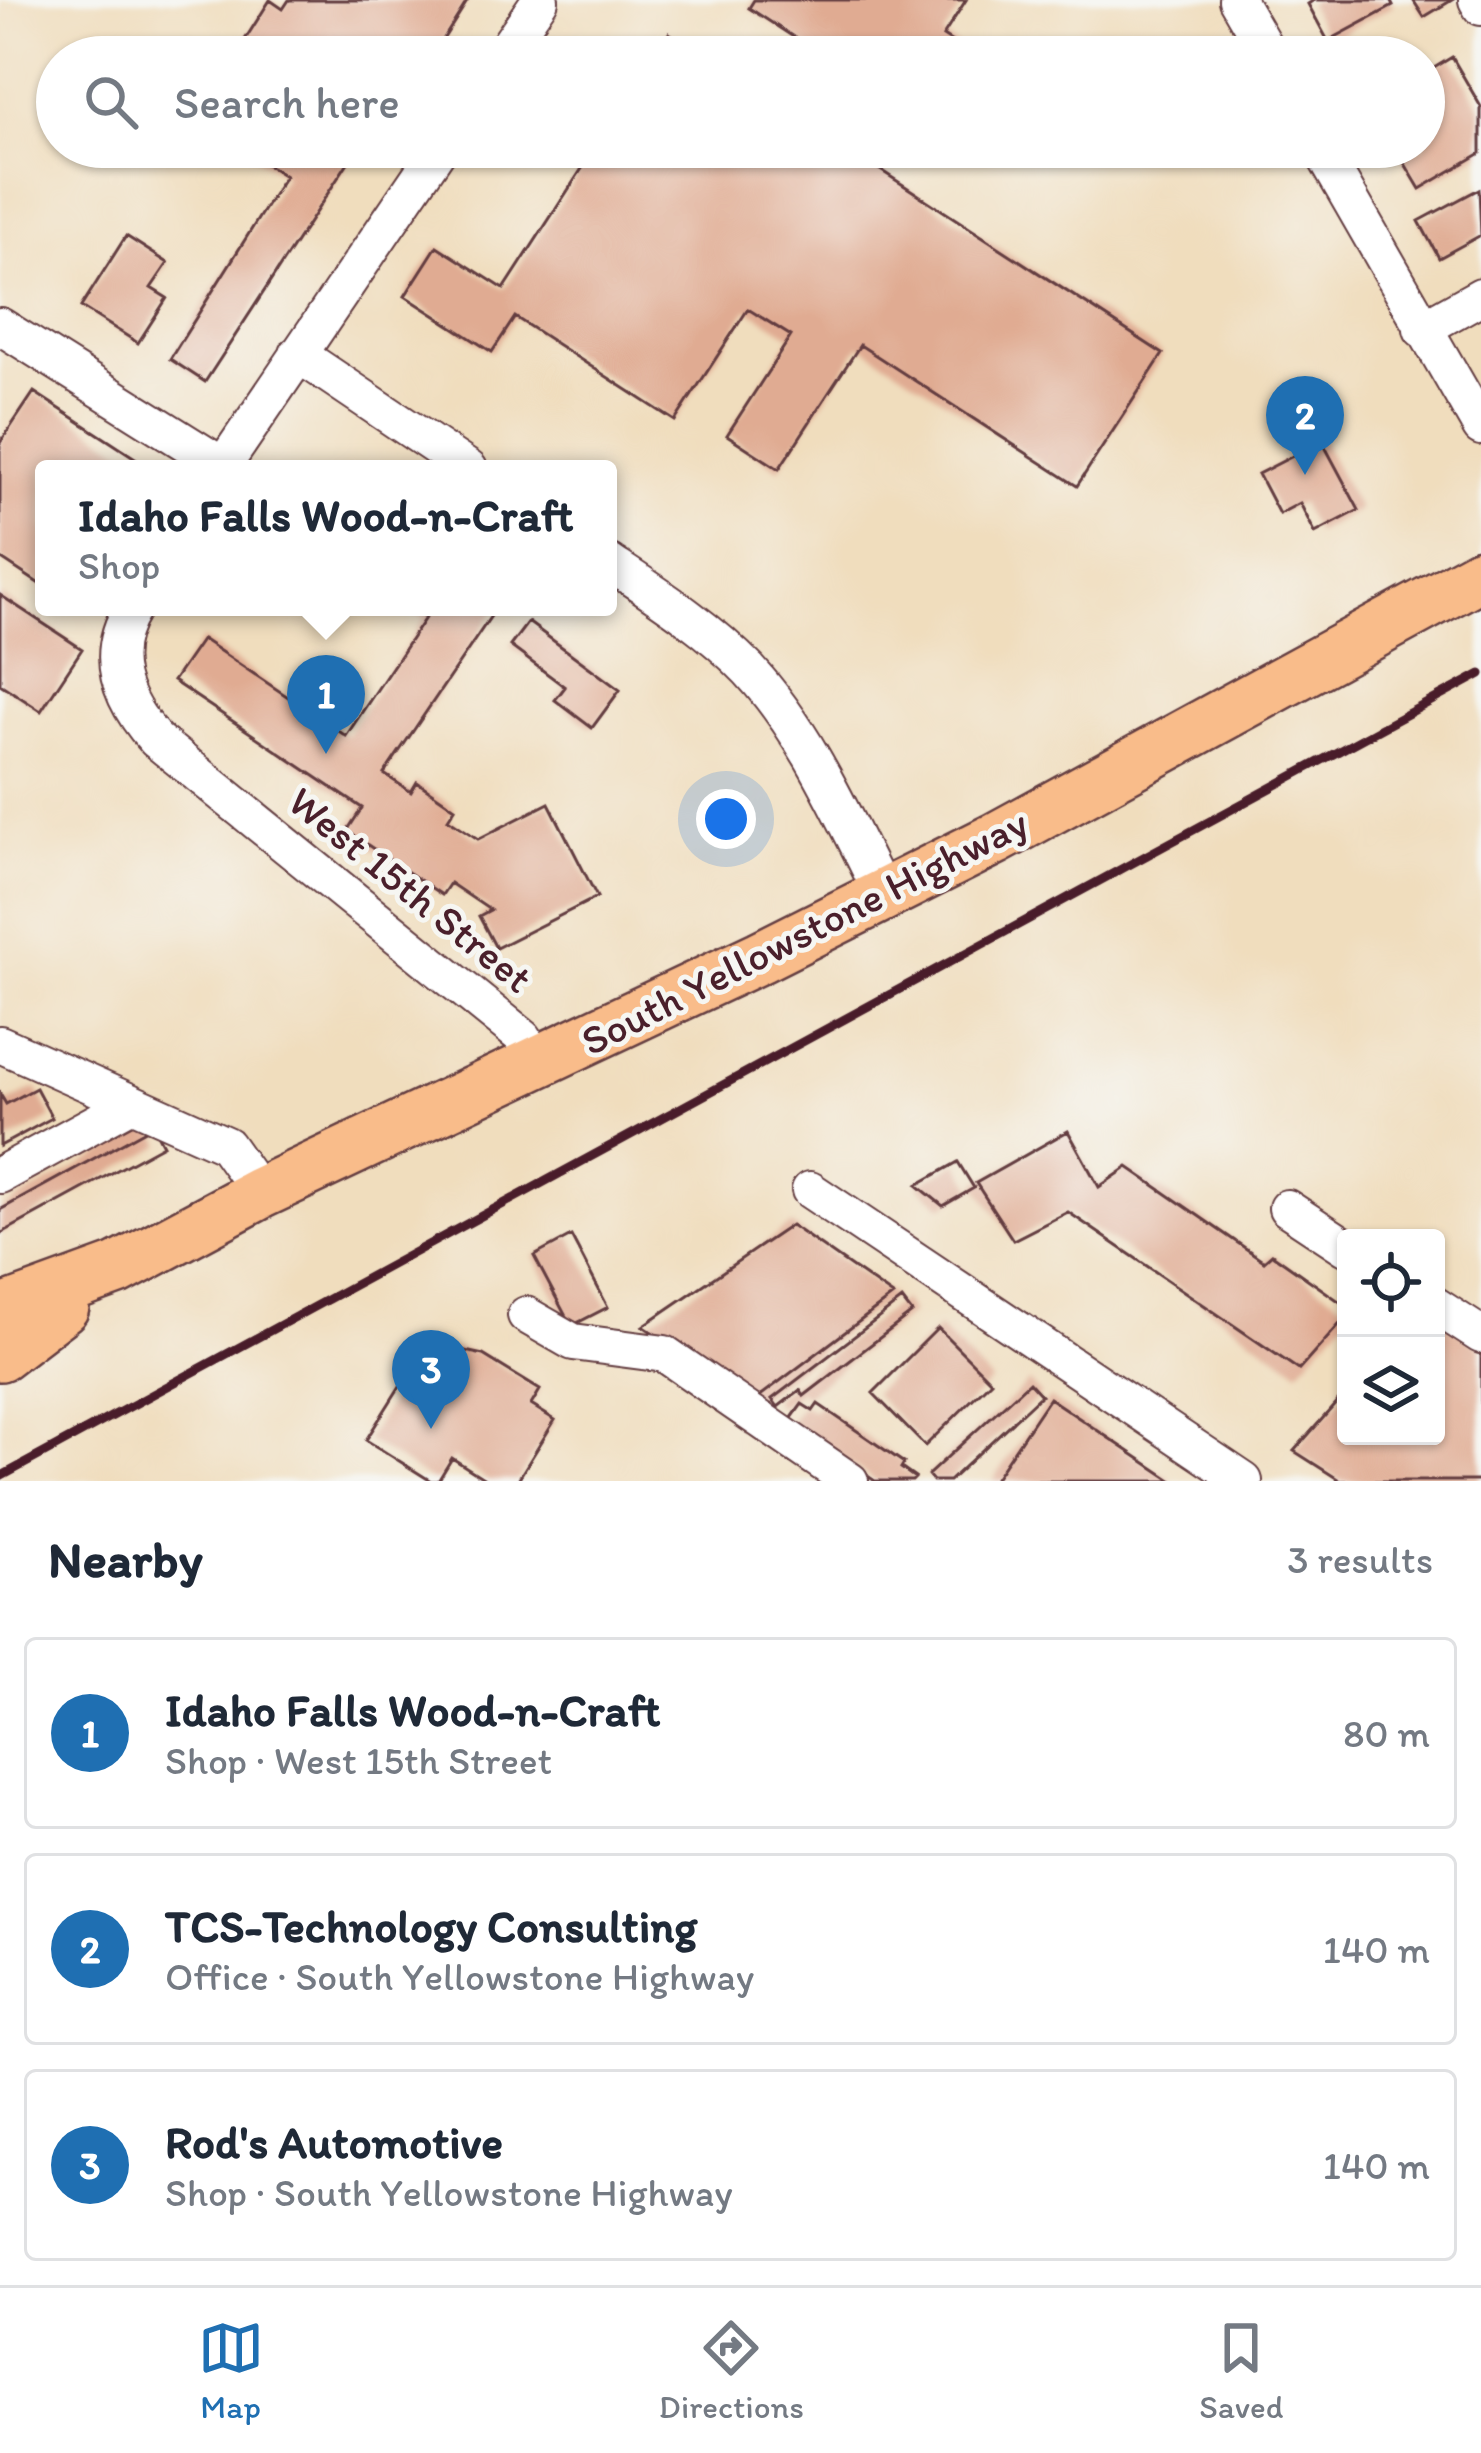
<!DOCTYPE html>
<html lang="en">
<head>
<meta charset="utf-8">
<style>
  :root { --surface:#fff; --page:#f6f6f7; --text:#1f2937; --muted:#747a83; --line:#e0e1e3; --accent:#1f6fb2 }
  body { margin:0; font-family:Itim,sans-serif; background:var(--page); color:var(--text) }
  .controls { position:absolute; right:36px; bottom:36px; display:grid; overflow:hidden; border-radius:12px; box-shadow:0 3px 9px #0004 }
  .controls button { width:108px; height:108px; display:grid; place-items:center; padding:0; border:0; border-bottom:3px solid var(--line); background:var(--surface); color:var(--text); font:60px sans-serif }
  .you { position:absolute; left:726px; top:819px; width:42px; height:42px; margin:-30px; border:9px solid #fff; border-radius:50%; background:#1a73e8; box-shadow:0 0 0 18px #1a73e833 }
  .badge { display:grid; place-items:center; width:78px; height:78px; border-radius:50%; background:var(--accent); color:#fff; font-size:39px; font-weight:700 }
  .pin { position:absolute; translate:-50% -99px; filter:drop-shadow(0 3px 6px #0008) }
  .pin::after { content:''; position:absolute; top:63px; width:42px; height:36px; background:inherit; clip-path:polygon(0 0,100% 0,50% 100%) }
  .popup { position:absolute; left:35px; top:460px; width:582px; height:156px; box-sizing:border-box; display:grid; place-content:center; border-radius:12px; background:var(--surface); filter:drop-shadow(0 3px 9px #0005); font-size:39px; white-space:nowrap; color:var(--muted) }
  .popup b { font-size:45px; color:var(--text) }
  .popup::after { content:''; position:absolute; left:50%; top:100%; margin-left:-24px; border:24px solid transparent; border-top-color:var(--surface) }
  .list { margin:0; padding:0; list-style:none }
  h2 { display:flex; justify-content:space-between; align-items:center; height:156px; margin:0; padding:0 48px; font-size:51px }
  h2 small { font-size:39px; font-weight:400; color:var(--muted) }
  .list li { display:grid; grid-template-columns:78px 1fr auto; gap:36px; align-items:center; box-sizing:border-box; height:192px; margin:0 24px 24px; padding:0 24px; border:3px solid var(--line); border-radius:12px }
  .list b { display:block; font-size:45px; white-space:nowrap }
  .list p { margin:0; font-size:39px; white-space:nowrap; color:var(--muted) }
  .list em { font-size:39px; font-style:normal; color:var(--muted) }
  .icon { flex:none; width:66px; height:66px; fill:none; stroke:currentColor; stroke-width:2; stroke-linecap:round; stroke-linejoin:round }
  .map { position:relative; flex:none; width:1481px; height:1481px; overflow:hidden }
  .search { position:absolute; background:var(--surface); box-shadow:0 3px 9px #0004; left:36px; right:36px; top:36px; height:132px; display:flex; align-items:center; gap:30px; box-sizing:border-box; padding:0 42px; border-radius:66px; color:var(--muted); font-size:45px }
  .sheet { height:804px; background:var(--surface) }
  nav { display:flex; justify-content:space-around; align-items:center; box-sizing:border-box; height:168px; border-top:3px solid var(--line); background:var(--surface); font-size:33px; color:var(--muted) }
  nav a { display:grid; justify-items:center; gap:6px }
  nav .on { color:var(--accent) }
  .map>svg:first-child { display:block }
  .building { fill:#e0ab92 }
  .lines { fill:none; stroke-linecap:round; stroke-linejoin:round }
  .minor-casing { stroke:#633c41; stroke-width:40 }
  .highway-casing { stroke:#633c41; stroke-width:56 }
  .minor { stroke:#fff; stroke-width:36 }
  .highway { stroke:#f9bc8a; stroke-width:51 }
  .rail { stroke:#4a1f2b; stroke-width:9 }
  .labels { text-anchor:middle; stroke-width:10; stroke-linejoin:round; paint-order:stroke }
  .street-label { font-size:42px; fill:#4a1f2b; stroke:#f6f6f2 }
</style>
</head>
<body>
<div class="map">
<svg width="1481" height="1481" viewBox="0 0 1481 1481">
  <rect width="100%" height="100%" fill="#f6f6f2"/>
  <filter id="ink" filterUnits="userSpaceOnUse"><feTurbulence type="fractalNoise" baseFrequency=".00833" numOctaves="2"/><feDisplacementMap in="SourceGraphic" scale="24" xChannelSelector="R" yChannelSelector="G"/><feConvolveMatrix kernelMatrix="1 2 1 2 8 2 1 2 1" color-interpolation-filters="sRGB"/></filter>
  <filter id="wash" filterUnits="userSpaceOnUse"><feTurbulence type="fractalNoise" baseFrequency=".004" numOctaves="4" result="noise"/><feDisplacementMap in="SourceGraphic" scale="48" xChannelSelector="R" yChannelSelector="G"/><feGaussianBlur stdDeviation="2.7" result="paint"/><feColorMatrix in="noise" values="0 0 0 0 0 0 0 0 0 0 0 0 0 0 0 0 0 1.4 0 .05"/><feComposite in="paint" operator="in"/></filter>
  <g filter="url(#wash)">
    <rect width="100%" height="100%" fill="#f0ddbd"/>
    <g id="blocks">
      <path class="building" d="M270,0L283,9L289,0H468L432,57H234Z
        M754,0H966L943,36L975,57H824L749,8Z
        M1314,0H1390L1393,6L1328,41L1308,4Z
        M1413,0H1452L1424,17Z
        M669,33L706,57H654Z
        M1452,57L1481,107V153L1420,189L1395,147H1424V74Z
        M239,147H358L205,382L170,359L285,176Z
        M596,147H845L1163,354L1077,486L860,345L779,469L727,435L791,336L748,309L675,421L515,317L492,352L405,296L437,246L504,289Z
        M1479,189L1481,235L1439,258L1419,221Z
        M126,236L168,263L151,288L167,298L138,343L81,307Z
        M34,392L152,469H44V587L0,558V443Z
        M1322,441L1359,510L1315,533L1300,503L1279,514L1258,474Z
        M0,595L82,649L41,711L0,684Z
        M408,607H497L384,774L411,792L417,782L455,808L448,819L478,839L549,803L597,897L496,948L479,916L490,910L450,883L442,895L347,831L362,808L173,681L202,639L346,736L425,618Z
        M528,622L620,690L592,728L555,700L565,687L510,646Z
        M36,1088L52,1118L0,1146V1094L6,1104Z
        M153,1126L163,1145L0,1234V1210Z
        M1068,1131L1099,1187L1128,1167L1264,1261L1272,1254L1346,1306V1317L1299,1370L1068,1212L1013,1240L976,1183Z
        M958,1162L974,1188L943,1206L917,1185Z
        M791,1225L893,1296L755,1400L643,1326Z
        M571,1236L608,1307L571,1326L534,1256Z
        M902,1300L912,1313L804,1396L800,1390L778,1407L772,1399Z
        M1436,1318L1481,1347V1481H1341L1294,1451L1346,1392V1436H1436Z
        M938,1328L991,1381L925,1446L873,1393Z
        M438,1345L483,1355L540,1390L531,1405L555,1420L517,1481H488L452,1458L438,1481H431L366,1440L407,1375L416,1380Z
        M1029,1382L1041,1395L949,1481H933L928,1475Z
        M1049,1398L1173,1481H993Z
        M802,1404L813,1411L818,1404L904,1463L901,1468L915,1478L912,1481H875L789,1422Z"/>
    </g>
  </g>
  <g filter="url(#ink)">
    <use href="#blocks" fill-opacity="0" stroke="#633c41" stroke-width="3"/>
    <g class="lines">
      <g class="minor-casing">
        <path id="minor" d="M1237,0L1270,57
          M1477,0L1481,7
          M501,57L540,0
          M1320,147L1481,427
          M0,326L223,466
          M1422,329L1481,296
          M298,354L469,469
          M221,469L440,147
          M608,562C656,594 709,628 749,670C808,734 844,818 883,895
          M133,607C102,656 121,701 156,740L524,1038L538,1064
          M0,1044L226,1145L260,1193
          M0,1175L132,1103
          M810,1190L1244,1481
          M1287,1208L1346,1247
          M1436,1306L1481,1335
          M526,1315L573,1342L665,1354L850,1481"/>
      </g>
      <g class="highway-casing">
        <path id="highway" d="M0,1312L118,1269L260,1193L760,957L995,839L1481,574
          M0,1355L63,1307"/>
      </g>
      <use href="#minor" class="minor"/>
      <use href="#highway" class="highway"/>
      <path class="rail" d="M0,1477L1481,674"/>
    </g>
  </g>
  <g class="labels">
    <g class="street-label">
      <text transform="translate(411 889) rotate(39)" y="15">West 15th Street</text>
      <text transform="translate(804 931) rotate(-27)" y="15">South Yellowstone Highway</text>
    </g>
  </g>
</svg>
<div class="controls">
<button><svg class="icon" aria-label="locate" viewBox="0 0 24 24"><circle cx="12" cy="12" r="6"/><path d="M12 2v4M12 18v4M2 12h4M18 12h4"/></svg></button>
<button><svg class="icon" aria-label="layers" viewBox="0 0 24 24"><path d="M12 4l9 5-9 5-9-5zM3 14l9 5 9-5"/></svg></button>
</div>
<div class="you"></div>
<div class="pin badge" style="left:326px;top:754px">1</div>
<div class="popup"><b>Idaho Falls Wood-n-Craft</b>Shop</div>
<div class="pin badge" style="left:1305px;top:475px">2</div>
<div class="pin badge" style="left:431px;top:1429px">3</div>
<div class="search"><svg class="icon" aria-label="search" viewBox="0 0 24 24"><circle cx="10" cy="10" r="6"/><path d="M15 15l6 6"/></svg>Search here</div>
</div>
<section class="sheet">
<h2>Nearby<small>3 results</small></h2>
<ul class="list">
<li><span class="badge">1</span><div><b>Idaho Falls Wood-n-Craft</b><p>Shop · West 15th Street</p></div><em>80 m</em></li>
<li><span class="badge">2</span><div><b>TCS-Technology Consulting</b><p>Office · South Yellowstone Highway</p></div><em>140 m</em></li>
<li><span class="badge">3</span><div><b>Rod's Automotive</b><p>Shop · South Yellowstone Highway</p></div><em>140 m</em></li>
</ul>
</section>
<nav>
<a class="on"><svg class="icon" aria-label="map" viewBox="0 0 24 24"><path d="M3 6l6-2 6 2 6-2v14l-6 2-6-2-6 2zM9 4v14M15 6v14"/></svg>Map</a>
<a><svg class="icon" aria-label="directions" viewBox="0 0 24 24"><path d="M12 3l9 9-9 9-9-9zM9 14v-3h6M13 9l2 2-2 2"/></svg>Directions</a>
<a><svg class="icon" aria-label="saved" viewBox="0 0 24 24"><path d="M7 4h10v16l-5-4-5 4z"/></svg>Saved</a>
</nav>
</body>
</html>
